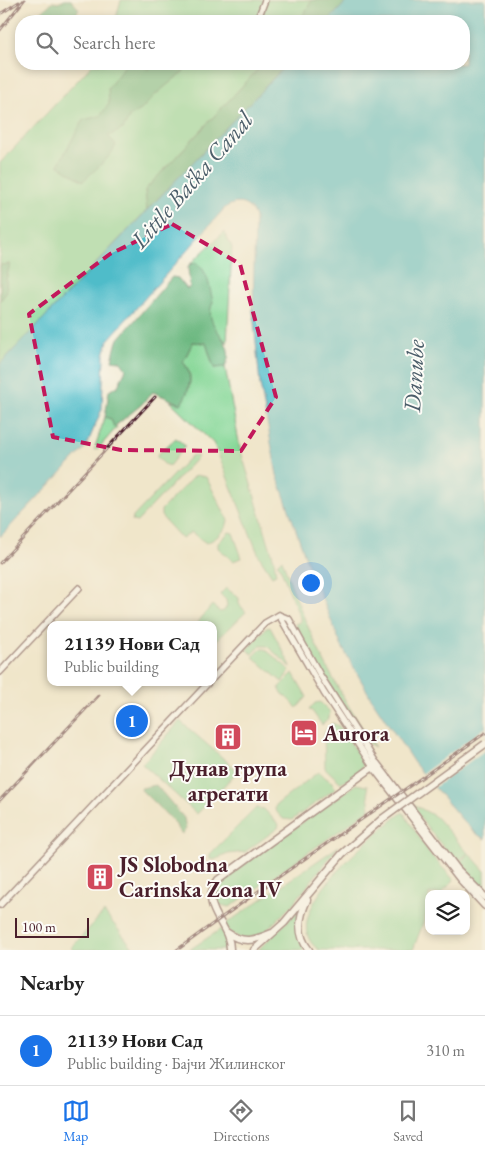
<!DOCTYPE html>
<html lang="en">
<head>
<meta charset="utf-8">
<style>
  :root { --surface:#fff; --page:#f2f2f2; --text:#222; --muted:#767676; --line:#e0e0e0; --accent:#1a73e8 }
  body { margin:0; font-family:"EB Garamond",serif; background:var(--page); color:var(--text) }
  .controls { position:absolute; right:15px; bottom:15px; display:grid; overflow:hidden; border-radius:10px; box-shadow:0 2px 8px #0003 }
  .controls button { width:45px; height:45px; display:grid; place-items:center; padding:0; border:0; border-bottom:1px solid var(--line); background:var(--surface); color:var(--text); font:25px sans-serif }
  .scale { position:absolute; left:15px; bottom:12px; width:74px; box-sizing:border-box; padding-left:5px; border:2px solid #4a1f2b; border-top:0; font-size:14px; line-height:18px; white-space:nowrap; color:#4a1f2b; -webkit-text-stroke:4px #fdfcf7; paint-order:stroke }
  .you { position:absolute; left:310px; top:582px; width:18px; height:18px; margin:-12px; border:4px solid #fff; border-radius:50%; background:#1a73e8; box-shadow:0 0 0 8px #1a73e833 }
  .badge { display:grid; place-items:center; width:32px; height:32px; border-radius:50%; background:var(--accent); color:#fff; font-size:16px; font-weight:700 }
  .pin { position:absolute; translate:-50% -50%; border:2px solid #fff; box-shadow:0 1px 5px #0006 }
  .popup { position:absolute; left:47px; top:621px; width:170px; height:65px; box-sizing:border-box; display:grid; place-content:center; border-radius:10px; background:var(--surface); filter:drop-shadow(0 1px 4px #0005); font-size:16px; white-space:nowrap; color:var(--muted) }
  .popup b { font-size:19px; color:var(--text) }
  .popup::after { content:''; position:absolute; left:50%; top:100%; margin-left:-10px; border:10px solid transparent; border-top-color:var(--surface) }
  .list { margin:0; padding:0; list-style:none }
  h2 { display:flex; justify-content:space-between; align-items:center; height:65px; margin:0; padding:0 20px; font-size:21px }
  h2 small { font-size:16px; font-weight:400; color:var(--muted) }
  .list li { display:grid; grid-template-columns:32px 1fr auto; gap:15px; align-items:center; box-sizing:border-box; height:70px; padding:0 20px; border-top:1px solid var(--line) }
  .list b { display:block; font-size:19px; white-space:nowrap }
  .list p { margin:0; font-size:16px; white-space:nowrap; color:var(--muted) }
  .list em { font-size:16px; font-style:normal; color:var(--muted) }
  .icon { flex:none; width:28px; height:28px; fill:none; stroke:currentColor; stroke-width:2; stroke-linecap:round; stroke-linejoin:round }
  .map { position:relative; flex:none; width:485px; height:950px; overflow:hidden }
  .search { position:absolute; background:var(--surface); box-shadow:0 2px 8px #0003; left:15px; right:15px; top:15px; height:55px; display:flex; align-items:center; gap:12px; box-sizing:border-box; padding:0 18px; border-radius:20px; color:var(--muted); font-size:19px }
  .sheet { height:135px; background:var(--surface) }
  nav { display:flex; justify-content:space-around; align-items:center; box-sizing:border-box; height:70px; border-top:1px solid var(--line); background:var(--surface); font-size:14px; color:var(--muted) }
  nav a { display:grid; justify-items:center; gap:2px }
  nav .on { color:var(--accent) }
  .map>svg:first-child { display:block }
  .green { fill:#86d797; stroke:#687b61 }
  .forest { fill:#6cb880; stroke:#5b6c56 }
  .water { fill:#4fbcc9; stroke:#4c6e7a }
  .pier { fill:#f0e6cb }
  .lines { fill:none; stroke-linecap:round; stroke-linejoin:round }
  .minor-casing { stroke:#633d43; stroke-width:8 }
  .major-casing { stroke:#633d43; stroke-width:9 }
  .minor { stroke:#fff; stroke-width:5 }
  .major { stroke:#fff; stroke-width:6 }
  .rail-casing { stroke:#4a1f2b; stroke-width:3 }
  .rail { stroke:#fdfcf7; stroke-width:1; stroke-dasharray:4; stroke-linecap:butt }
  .major-bridge-casing { stroke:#633d43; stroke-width:9; stroke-linecap:butt }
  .major-bridge { stroke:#fff; stroke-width:6 }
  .marked { fill:none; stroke:#c2185b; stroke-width:4; stroke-dasharray:10 6; stroke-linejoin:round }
  .labels { text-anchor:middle; stroke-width:4; stroke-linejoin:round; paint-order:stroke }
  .poi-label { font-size:22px; font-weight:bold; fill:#4a1f2b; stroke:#fdfcf7; text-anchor:start }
  .water-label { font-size:24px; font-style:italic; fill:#4c5e6a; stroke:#fdfcf7 }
</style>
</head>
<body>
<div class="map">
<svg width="485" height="950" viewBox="0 0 485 950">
  <rect width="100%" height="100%" fill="#fdfcf7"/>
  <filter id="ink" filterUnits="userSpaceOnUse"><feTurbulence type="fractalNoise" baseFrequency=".02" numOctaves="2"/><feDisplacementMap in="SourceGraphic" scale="10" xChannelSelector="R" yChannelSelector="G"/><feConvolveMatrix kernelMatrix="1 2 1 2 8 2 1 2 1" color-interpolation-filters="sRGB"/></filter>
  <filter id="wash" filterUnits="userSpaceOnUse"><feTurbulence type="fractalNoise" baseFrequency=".0096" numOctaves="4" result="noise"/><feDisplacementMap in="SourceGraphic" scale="20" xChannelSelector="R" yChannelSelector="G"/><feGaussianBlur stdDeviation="1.12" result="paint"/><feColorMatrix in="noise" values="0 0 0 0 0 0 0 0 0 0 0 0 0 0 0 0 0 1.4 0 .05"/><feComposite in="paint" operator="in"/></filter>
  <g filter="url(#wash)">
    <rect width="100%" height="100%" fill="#f0e6cb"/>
    <path class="green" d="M121,0H312L300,21H115Z
      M93,64H263L145,190L147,210L0,364V163Z
      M224,232L232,247L227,343L211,323L196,263L190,264Z
      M193,342L206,343L214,368L225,367L240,448L274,560L276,574L272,576L259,556L214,444L170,401L181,404C190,390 195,375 183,362Z
      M105,417L111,419L114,427H117L97,450H94Z
      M176,438L185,446L169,466L164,464L156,456Z
      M192,455L198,457L137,522L132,521L133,517Z
      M195,475L206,477L228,520C227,531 216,539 206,543L191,532L182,539L161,516V510Z
      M229,532L233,533L242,558L233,561L218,548V543Z
      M282,559C305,627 334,688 375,747L366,742L320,670L295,624L300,622V618L280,567L277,564Z
      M226,588L239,598V604L246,612L217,640L213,638V625H199L198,622L212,605L220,612L224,611L227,606L226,600L220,594Z
      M270,627L290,664L291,667L267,646H260L253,654L249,652L247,649L266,628Z
      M261,649H265L290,670L282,682L253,657Z
      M293,673L307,697L297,708L281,692L279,687Z
      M320,702L330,712L329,718L322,725L312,711L309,710L315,703Z
      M180,721L238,771L197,814L142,764Z
      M332,723L339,726L364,762C363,771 349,782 340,782L325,768L324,733Z
      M318,772L333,783L335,789L292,820L283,819L275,810L276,805Z
      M356,784L367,786L370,809L365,813L230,907L220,905L216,899L220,882Z
      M413,804L436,817L468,853L456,863L411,807Z
      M256,808L264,809L279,825L278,828L245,852L228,854L214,860L210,858V854Z
      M403,812L430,854L454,880L441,894H429V907L413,950H319C270,917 378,831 403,812Z
      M339,846L293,904L264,933L243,940L227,930L224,925Z
      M469,853L485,871V894L458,864Z
      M299,910L296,929L304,950H258Z
      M104,912L135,950H73L71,948Z
      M221,929L225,936L229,950H189Z"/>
    <path class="forest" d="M65,0H71L79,9L72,21H32L52,2L58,3Z
      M312,0H348L328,21H300Z
      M126,64H143L148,70L157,64H181L184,71L155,95L141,110L130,116L123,129L108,136L116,145C109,160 95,169 83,181L58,165L83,120L100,116L109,104L108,88Z
      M263,64H287L147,210L145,190Z
      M196,263C208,269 210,290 213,302C200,330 240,338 225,367L214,368L206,343L193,342L183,362C194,375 190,389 181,404L153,392L141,405L114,427L111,419L105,417L109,391L118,386L126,369L120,361L112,360L117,341L172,277L178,278L187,289L190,287L188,268L190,264Z
      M10,264L6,280L7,292L0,301V265Z
      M156,785L184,818L186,829L182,834L178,830L175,823L141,790V788Z"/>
    <path class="water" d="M348,0H485V839L475,833L463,821L414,763L371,698L341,645L306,559L277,475L260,384L253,310L255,217C250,202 235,199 224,209L108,340L104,355L102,409L86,447L0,537V364L287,64H464V21H328Z"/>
    <path class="pier" d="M485,728V750L432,789L421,775Z"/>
  </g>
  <g filter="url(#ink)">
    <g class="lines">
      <g class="minor-casing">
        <path id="minor" d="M257,21L265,0
          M279,615L289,619L320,675L377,764
          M279,615L324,693L373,767
          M0,672L79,588
          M213,678L265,623L279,615
          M0,905L209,682"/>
      </g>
      <g class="major-casing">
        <path id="major" d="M373,767L460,879L485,906
          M307,900C299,917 296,934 309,950
          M226,932C243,944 253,941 272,933
          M230,950C231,924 197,907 218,880L377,764L457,869L485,897
          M254,950L284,923L342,854L382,819"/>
      </g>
      <use href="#minor" class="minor"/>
      <use href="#major" class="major"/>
      <g class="rail-casing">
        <path id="rail" d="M0,14L19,2
          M0,30L24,0
          M0,563L155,397
          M0,800L99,695
          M177,950C278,875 383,806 485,733"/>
      </g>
      <use href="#rail" class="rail"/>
      <g class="major-bridge-casing">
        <path id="major-bridge" d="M382,819L485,744"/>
      </g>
      <use href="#major-bridge" class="major-bridge"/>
    </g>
  </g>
  <path d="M0 0H485V950H0ZM172,224L240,264L276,397L241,451L121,450L53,437L29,314L110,254Z" fill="#f0e6cb" fill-opacity=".55" fill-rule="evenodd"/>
  <path class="marked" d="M172,224L240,264L276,397L241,451L121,450L53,437L29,314L110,254Z"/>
  <defs>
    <g id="hotel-square" transform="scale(1.4375)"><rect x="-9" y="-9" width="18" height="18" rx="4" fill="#d1495b" stroke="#fdfcf7"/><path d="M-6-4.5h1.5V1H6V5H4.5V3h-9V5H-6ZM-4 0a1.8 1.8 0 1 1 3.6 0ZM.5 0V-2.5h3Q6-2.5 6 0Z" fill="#fff"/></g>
    <g id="building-square" transform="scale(1.4375)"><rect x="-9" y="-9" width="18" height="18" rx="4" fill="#d1495b" stroke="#fdfcf7"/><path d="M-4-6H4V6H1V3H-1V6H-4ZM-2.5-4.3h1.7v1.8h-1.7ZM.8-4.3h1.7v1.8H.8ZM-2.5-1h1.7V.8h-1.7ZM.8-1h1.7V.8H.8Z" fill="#fff"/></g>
  </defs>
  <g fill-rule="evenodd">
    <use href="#hotel-square" x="304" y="733"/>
    <use href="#building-square" x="228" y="737"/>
    <use href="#building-square" x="100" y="877"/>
  </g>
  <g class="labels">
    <g class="poi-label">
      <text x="323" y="741">Aurora</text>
      <text x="228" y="776" text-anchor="middle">Дунав група<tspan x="228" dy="25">агрегати</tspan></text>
      <text x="119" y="872">JS Slobodna<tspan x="119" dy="25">Carinska Zona IV</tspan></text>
    </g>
    <g class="water-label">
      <text transform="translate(192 180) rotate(-49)" y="8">Little Bačka Canal</text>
      <text transform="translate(414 376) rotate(-87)" y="8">Danube</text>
    </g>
  </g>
</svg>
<div class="controls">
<button><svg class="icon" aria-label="layers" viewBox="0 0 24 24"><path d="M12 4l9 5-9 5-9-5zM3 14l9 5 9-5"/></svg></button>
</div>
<div class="scale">100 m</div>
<div class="you"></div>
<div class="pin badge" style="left:132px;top:721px">1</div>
<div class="popup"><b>21139 Нови Сад</b>Public building</div>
<div class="search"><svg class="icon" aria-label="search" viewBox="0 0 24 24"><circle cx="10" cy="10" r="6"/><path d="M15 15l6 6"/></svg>Search here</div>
</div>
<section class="sheet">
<h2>Nearby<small></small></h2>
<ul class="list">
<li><span class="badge">1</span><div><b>21139 Нови Сад</b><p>Public building · Бајчи Жилинског</p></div><em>310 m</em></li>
</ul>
</section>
<nav>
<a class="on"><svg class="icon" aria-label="map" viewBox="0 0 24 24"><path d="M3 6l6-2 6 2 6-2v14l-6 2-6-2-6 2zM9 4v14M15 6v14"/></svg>Map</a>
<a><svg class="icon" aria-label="directions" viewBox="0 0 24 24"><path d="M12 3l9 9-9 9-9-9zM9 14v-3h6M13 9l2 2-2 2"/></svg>Directions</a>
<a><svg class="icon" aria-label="saved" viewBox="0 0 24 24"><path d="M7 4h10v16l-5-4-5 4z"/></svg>Saved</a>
</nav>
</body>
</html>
